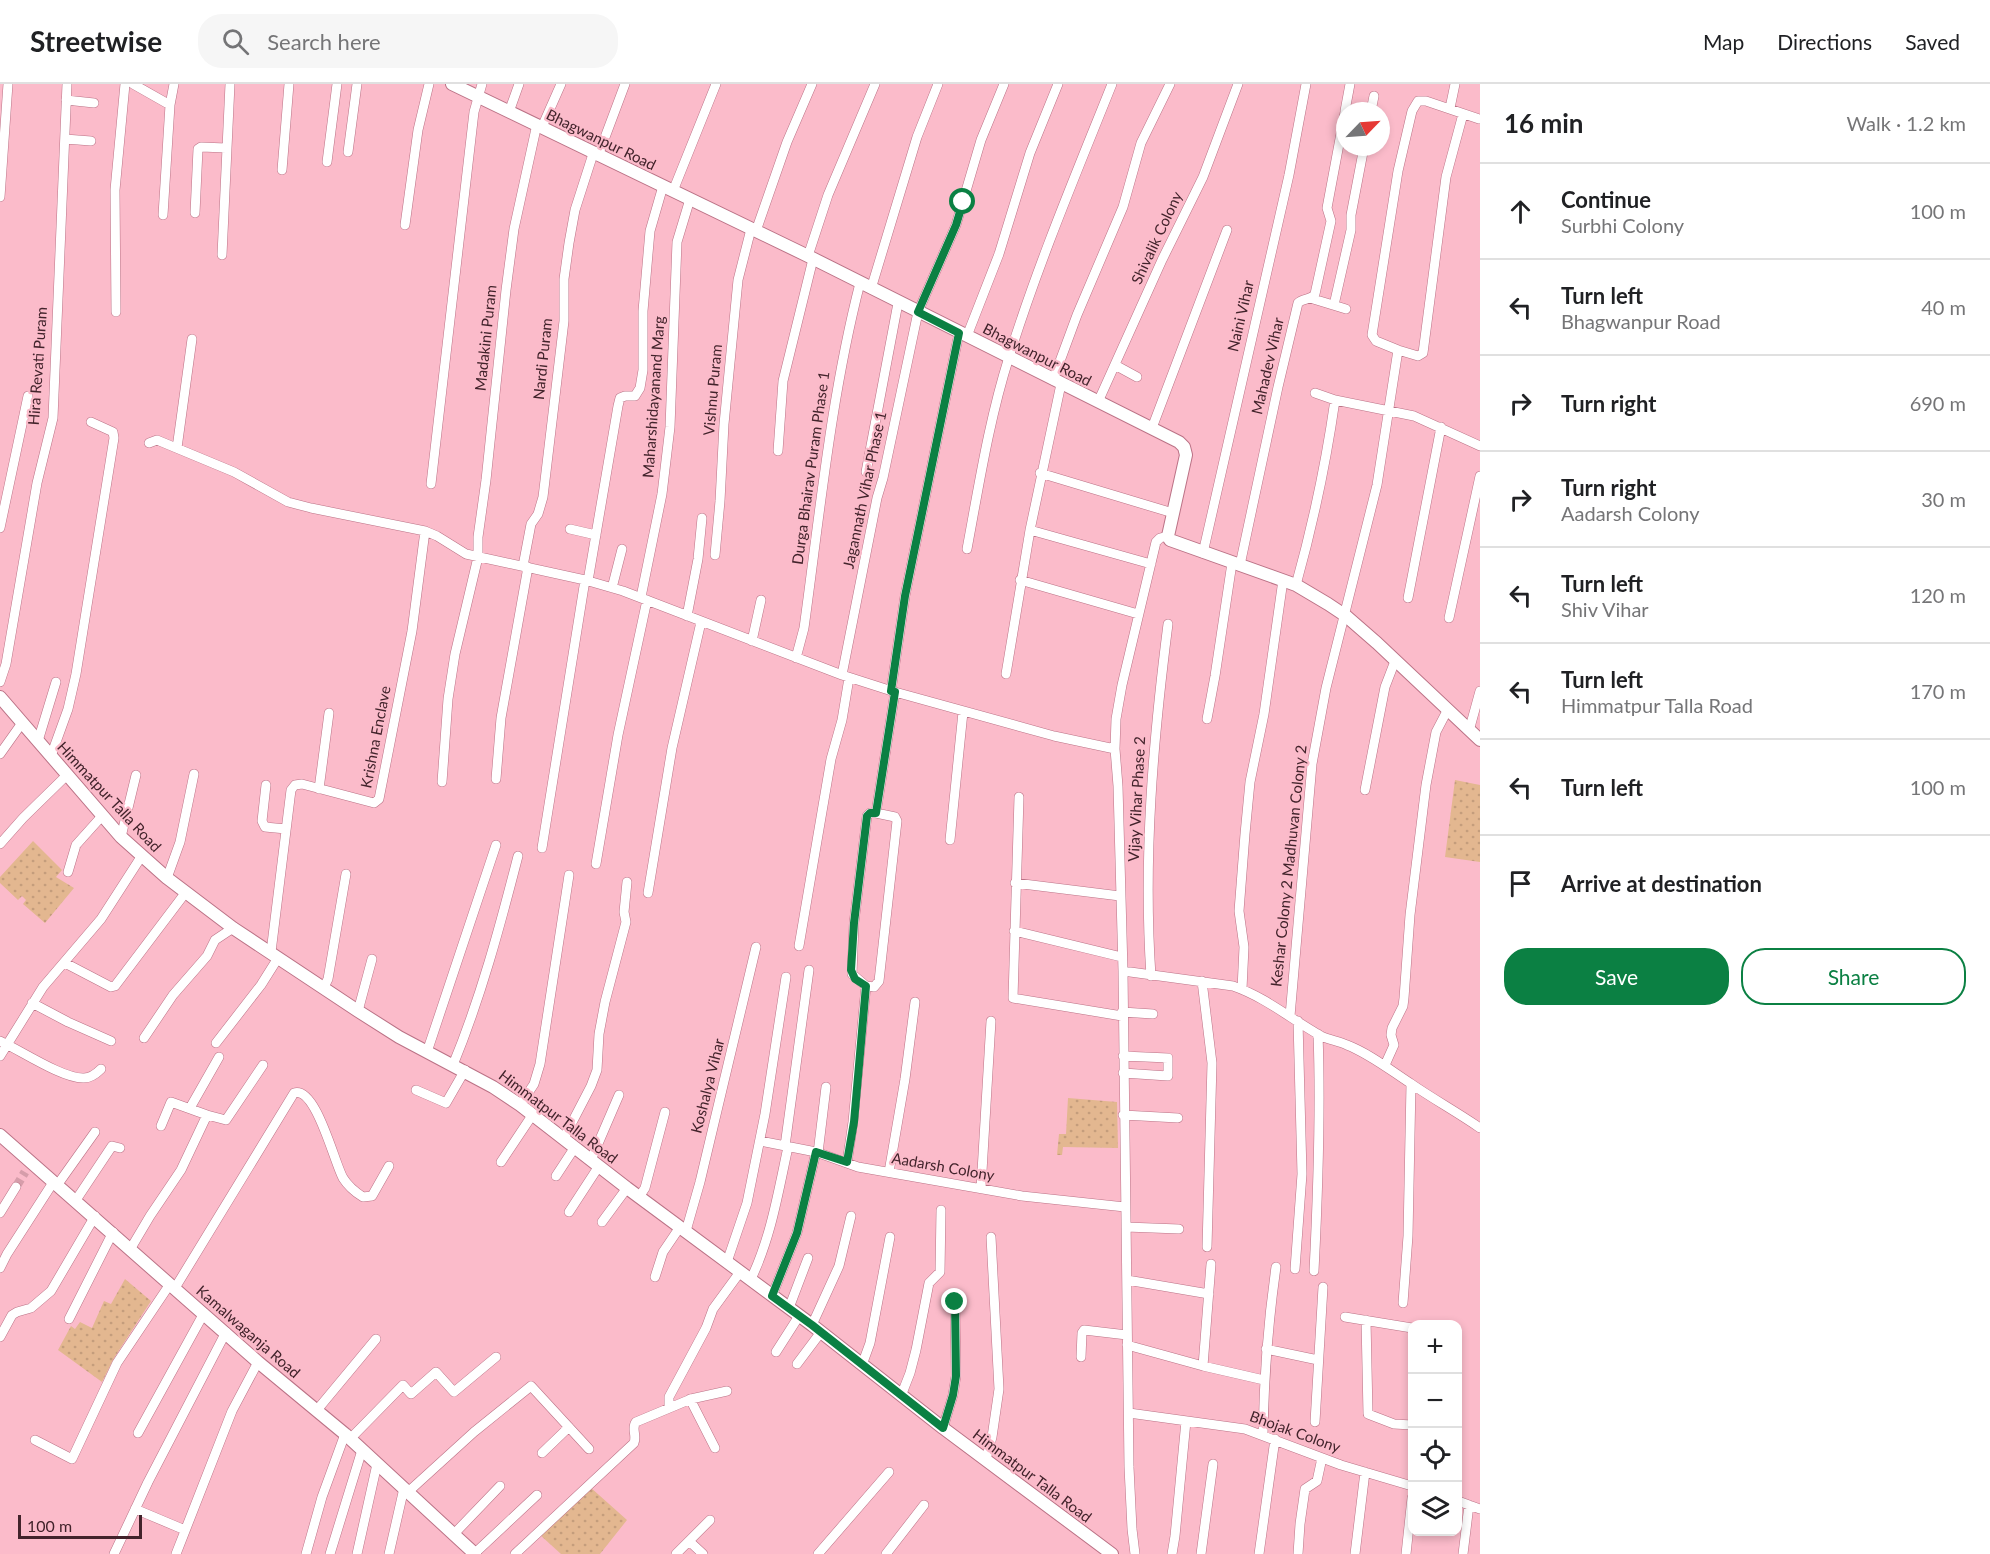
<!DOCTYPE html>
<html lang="en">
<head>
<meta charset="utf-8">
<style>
  :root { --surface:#fff; --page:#f6f6f6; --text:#202124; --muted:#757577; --line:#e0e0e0; --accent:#0b8043 }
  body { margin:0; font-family:Lato,sans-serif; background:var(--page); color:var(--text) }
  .controls { position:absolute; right:18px; bottom:18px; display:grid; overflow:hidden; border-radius:12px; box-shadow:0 3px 9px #0003 }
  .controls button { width:54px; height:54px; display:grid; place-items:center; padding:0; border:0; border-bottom:2px solid var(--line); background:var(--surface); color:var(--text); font:30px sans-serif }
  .compass { position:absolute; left:1336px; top:18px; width:54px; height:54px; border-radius:50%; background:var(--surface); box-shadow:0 3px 9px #0003; rotate:65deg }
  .scale { position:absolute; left:18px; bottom:15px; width:124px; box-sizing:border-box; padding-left:6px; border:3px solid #42232b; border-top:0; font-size:16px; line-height:21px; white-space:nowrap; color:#42232b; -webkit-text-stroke:4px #fbbbca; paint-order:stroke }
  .stop { position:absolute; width:18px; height:18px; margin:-14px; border:4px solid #0b8043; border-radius:50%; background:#fff }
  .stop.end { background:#0b8043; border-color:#fff; box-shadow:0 2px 6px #0008 }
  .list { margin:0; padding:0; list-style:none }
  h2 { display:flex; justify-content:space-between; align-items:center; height:78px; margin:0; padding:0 24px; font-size:26px }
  h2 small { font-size:20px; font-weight:400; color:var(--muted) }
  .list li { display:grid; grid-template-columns:39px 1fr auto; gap:18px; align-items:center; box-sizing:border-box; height:96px; padding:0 24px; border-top:2px solid var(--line) }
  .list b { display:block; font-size:22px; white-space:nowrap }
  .list p { margin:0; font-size:20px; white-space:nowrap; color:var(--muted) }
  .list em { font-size:20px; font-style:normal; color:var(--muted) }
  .actions { display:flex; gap:12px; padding:18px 24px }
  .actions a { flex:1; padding:14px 0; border:2px solid var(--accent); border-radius:24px; text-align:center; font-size:21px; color:var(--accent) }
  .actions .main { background:var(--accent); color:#fff }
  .icon { flex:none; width:33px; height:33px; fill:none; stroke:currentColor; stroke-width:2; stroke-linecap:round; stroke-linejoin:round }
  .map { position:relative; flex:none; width:1480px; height:1470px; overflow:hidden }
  header { display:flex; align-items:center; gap:36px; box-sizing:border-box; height:84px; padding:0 30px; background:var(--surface); border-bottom:2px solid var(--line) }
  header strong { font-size:28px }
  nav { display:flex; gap:33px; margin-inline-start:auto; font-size:21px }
  .search { width:420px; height:54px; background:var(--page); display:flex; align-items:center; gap:15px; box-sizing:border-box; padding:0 21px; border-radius:24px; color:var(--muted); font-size:22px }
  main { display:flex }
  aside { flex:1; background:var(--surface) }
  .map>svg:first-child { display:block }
  .grass { fill:url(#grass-dots) }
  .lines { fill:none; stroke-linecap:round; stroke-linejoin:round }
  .street-tunnel { stroke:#d69daa; stroke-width:9; stroke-dasharray:9 4.5; stroke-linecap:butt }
  .street-casing { stroke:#bb7286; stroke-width:10 }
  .secondary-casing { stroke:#bb7286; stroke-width:14 }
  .street { stroke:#fff; stroke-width:9 }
  .secondary { stroke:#fff; stroke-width:12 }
  .route { stroke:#0b8043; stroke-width:8 }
  .labels { text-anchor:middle; stroke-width:4.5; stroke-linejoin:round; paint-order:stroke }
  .street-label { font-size:15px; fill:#42232b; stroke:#fbbbca }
</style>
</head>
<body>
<header>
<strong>Streetwise</strong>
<div class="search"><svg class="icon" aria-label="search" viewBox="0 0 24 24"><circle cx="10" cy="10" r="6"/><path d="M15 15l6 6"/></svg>Search here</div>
<nav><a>Map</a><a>Directions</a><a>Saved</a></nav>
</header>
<main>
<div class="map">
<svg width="1480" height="1470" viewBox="0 0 1480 1470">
  <defs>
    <pattern id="grass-dots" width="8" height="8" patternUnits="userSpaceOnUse" patternTransform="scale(1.5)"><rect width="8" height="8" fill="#e3b790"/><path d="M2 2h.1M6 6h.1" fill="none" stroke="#c49d7c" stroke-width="1.8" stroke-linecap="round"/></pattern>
  </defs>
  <rect width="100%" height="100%" fill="#fbbbca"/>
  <path class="grass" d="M1455,696L1480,701V778L1445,773Z
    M33,757L62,786L56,793L74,804L45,839L23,820L26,816L22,812L18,816L0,799V793Z
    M1068,1014L1117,1018L1118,1064L1063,1063L1062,1071H1057L1059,1050H1066Z
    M125,1195L151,1217L114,1274L102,1298L58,1266L71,1242L75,1245L80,1238L92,1244L104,1217L111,1220Z
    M590,1403L627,1436L600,1470H561L539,1450Z"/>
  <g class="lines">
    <path class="street-tunnel" d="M16,1103L25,1088"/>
    <g class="street-casing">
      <path id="street" d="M133,0L170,21
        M66,16L94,19
        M1450,24L1455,0
        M1345,27L1350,0
        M1371,27L1374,12
        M509,28L519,0
        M542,43L561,0
        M65,55L91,57
        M348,68L357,0
        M598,72L625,0
        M327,78L337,0
        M282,86L289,0
        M673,107L716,0
        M0,113L8,0
        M195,129L198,65L201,63L226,64
        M163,131L170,21L174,0
        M405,141L418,46L429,0
        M756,147L787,58L812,0
        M222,171L230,0
        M808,172L828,111L875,0
        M871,205L917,53L938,0
        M1310,214L1346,225
        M1334,221L1351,146V131L1364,63
        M116,228L115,106L125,0
        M967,252L999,170L1030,69L1058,0
        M1398,266L1376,257L1372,251L1398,87L1412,27L1418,17H1426L1479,35
        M1115,281L1137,293
        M1053,296L1077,231L1123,123L1141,59L1170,0
        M1315,309L1335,316L1414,332L1480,362
        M1098,318L1162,176L1203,93L1238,0
        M1152,344L1227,146
        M149,359L157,356L234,388L288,418L311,424L425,447L437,452L466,470L585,496L623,507L842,591L895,608L1054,652L1115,665
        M177,364L192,255
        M778,367L783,297L813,175
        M866,388L898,219
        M1040,389L1173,429
        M431,400L474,28L482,0
        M0,444L28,312
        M570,445L596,451
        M1030,446L1151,480
        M967,465C979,401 989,336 1009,273C1038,180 1076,90 1112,0
        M1203,469L1289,91L1306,0
        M715,471L720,417L724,340L738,196L751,145
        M1240,481L1278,303L1298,219C1303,214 1311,216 1315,210L1331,137L1327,124L1345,28
        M523,482L531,440L538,430L543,413L564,237V195L569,159L575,126L593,70
        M1020,496L1138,530
        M588,497L618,322L620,314L625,312H635L640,304L643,286V227L650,147L663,102
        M1296,501C1313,440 1326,379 1335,316
        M612,504L622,465
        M641,513L662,410L670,343L677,158L690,115
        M1408,514L1441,343
        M687,532L698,475L702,434
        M1449,534L1480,392
        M752,557L761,516
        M796,574L804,544C820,428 831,312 860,199
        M1006,590L1030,446L1061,300
        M842,591L877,414L883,394L918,228L956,141L981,56L1004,0
        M0,598L6,580L37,399L53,334L67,0
        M891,607L905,512L959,249
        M1207,635L1215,592L1232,479
        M1469,647L1480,607
        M38,657L56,598
        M0,670L22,639
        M51,672L68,625L76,590L114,354L113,348L91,338
        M496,695L501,634L528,483
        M442,698L448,615L455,570L478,473V453L486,396L506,206L514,145L537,40
        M266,701L262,737L265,743L286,745
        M319,705L329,629
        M1365,706L1385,603L1395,577
        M1019,713L1013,914L1122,932
        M121,753L136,691
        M950,756L963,628
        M0,760L23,734L67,691
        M542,764L585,496
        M596,780L618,651L647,516
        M68,788L76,761L102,732
        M167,794L180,758L194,690
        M1015,799L1120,812
        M648,809L672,664L701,538
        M1014,847L1122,873
        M799,862L831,675L842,636L849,594
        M271,868L291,706L295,701L302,700L374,719L379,715L412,547L425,447
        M65,879L111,903L115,902L186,808
        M1123,887L1233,902C1265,913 1291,935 1321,952C1329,956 1339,957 1347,961C1370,970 1390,986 1410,999C1433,1015 1457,1028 1480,1044
        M1151,892C1143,774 1153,657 1168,540
        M1202,897L1212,979L1207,1163
        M866,902L874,903L879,897L897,737L895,733L876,729
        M324,903L328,895L346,790
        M1242,905L1244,863L1239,827L1245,750L1250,698L1264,630L1283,496
        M32,919L68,938L111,957
        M358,927L372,875
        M1122,928L1153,930
        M1290,932L1312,680L1326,604L1377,401L1398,266L1418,272L1423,269L1446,93L1463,30
        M144,954L173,911L207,872L215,856L233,844
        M0,957C20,966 63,995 84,994C91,994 96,990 101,985
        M216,959L261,901L278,874
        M427,968L496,761
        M0,972L43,903L101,835L141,773
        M1123,972L1168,974V992L1123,989
        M453,981C481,913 500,842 518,772
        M1385,981L1394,961L1391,951L1392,944L1403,922L1404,914L1410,831L1426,701L1436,648L1447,627
        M416,1006L446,1019L465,986
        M520,1021L534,1000L540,980L569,791
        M190,1024L219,973
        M1123,1031L1178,1034
        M161,1042L171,1018L207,1031
        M564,1054L591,1002L597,986L599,950L605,918L626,838L624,828L627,798
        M760,1057L816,1068L858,1083L875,1086L1022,1112L1125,1123
        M785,1062L809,886
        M818,1069L826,1003
        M591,1076L619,1011
        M501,1078L533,1030
        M847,1079L853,1038L866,902L852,890L854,839L867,732L870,729H876L895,608
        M889,1088L905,995L915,918
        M556,1092L575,1063
        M58,1100L95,1048
        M981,1104L991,937
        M639,1113L645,1104L665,1028
        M76,1116L112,1062L120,1064
        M569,1128L599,1082
        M0,1129L16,1103
        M602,1138L627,1104
        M1126,1143L1179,1145
        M686,1147L700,1098L756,863
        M131,1164L150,1132L181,1086L207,1031L226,1036L263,981
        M727,1178L747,1119L765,1030L786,893
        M0,1184L7,1170L54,1097
        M1295,1185L1302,1090L1298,937
        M1314,1187C1318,1108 1321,1029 1318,950
        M655,1193L663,1168L680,1143
        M751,1195C771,1153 778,1109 788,1063
        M1127,1196L1209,1210
        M175,1204L294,1009C316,1002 334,1078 343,1094C348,1102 355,1108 363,1113L372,1112L389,1082
        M772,1212L797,1149L816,1068
        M1403,1219L1408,1152L1411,1000
        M789,1224L808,1174
        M1345,1233L1412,1244
        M69,1235L113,1148
        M1366,1236L1368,1330L1394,1340L1412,1341
        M812,1241L839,1182L851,1132
        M0,1253L12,1231L17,1228L31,1224L51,1207L95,1132
        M1127,1261L1203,1282L1264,1296
        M1266,1265L1318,1276
        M776,1268L799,1232
        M1081,1273L1082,1249L1084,1246L1127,1251
        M797,1280L821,1248
        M862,1281L870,1259L890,1153
        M1203,1282L1211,1180
        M901,1312L910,1289L916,1266L929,1199L940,1188L941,1126
        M690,1315L715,1364
        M669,1324V1313L706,1244L713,1225L740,1188
        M317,1326L376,1255
        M1129,1329L1245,1345L1341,1381L1412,1402
        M1315,1338L1323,1203
        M943,1344L953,1311L956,1292L955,1218
        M138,1349L204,1229
        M1263,1351C1264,1294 1268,1239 1276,1183
        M350,1355L403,1301L411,1310L436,1288L454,1308L496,1273
        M35,1356L72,1375L117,1279L170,1200
        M542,1369L569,1343
        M986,1375L992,1353L999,1305L991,1153
        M408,1408L474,1348L531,1302L589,1365
        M1458,1417L1480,1425
        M135,1425L185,1446
        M453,1451L500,1402
        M689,1457L703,1470
        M114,1470L148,1398L226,1248
        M176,1470L232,1327L258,1278
        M306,1470L322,1413L345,1350
        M330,1470L362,1366
        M357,1470L377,1380
        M389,1470L404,1404
        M474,1470L537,1411
        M515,1470L634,1359C637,1351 631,1344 636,1338L691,1315L727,1307
        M676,1470L710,1436
        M818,1470L889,1388
        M886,1470L924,1421
        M1135,1470L1132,1445L1129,1383L1123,887L1118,702L1115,665L1116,635L1122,601L1156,458L1160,454L1168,452
        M1172,1470L1175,1452L1186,1337
        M1201,1470L1213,1380
        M1259,1470L1275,1355
        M1298,1470L1300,1440L1305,1405L1317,1397L1322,1374
        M1355,1470L1365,1388
        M1406,1470L1412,1414
        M1463,1470L1469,1421"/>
    </g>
    <g class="secondary-casing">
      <path id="secondary" d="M452,0L808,172L1179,358L1184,363L1186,371L1168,452L1170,456L1296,501L1328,520L1346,532L1377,559L1480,656
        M0,613L121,753L167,794L233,844L358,927L399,953L493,1003L520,1021L627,1104L812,1241L943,1344L1112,1470
        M0,1051L258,1278L345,1350L475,1470"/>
    </g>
    <use href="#street" class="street"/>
    <use href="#secondary" class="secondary"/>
  </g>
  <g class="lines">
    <path class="route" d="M955,1218L956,1292L953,1311L943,1344L812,1241L772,1212L797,1149L816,1068L847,1078L854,1038L866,902L855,895L851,886L854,839L867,732L870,729H876L895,608L891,607L905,512L959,249L918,228L956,141L963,118"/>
  </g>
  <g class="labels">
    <g class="street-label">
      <text transform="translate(601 56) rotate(26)" y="5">Bhagwanpur Road</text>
      <text transform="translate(1157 154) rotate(-65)" y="5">Shivalik Colony</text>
      <text transform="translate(1241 232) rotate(-77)" y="5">Naini Vihar</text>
      <text transform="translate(486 254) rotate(-84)" y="5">Madakini Puram</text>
      <text transform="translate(1037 271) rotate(27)" y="5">Bhagwanpur Road</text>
      <text transform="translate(543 275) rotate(-84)" y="5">Nardi Puram</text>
      <text transform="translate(38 282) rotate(-86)" y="5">Hira Revati Puram</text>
      <text transform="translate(1268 282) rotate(-77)" y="5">Mahadev Vihar</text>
      <text transform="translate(713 306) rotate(-85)" y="5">Vishnu Puram</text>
      <text transform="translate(654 313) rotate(-86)" y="5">Maharshidayanand Marg</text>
      <text transform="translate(811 384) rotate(-82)" y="5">Durga Bhairav Puram Phase 1</text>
      <text transform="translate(865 406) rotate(-78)" y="5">Jagannath Vihar Phase 1</text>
      <text transform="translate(376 653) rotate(-79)" y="5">Krishna Enclave</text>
      <text transform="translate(109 713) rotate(47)" y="5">Himmatpur Talla Road</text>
      <text transform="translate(1137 715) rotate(-87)" y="5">Vijay Vihar Phase 2</text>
      <text transform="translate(1289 782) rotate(-84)" y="5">Keshar Colony 2 Madhuvan Colony 2</text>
      <text transform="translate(708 1002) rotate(-76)" y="5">Koshalya Vihar</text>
      <text transform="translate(558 1033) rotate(37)" y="5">Himmatpur Talla Road</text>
      <text transform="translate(943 1083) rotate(10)" y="5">Aadarsh Colony</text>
      <text transform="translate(248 1248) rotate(41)" y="5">Kamalwaganja Road</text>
      <text transform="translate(1295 1348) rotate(20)" y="5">Bhojak Colony</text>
      <text transform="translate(1032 1392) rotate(37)" y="5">Himmatpur Talla Road</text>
    </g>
  </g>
</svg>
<div class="controls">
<button>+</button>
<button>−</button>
<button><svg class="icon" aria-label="locate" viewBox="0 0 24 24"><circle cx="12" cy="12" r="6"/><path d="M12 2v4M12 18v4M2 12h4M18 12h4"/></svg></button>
<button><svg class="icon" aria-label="layers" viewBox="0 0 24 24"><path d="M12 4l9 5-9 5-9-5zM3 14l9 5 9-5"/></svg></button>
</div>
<svg class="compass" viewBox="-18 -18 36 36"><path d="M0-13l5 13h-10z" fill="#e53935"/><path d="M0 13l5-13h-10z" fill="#757577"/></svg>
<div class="scale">100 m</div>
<div class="stop" style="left:963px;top:118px"></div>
<div class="stop end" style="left:955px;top:1218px"></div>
</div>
<aside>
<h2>16 min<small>Walk · 1.2 km</small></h2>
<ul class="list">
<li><svg class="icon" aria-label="ahead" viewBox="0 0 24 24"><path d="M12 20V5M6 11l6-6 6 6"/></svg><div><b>Continue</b><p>Surbhi Colony</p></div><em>100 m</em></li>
<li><svg class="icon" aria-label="left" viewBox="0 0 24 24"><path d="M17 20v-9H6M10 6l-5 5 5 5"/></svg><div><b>Turn left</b><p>Bhagwanpur Road</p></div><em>40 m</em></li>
<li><svg class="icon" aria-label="right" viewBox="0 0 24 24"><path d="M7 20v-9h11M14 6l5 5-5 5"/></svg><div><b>Turn right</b></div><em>690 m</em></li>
<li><svg class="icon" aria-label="right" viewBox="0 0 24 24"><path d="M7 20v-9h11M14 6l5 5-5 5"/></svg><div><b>Turn right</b><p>Aadarsh Colony</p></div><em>30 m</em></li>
<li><svg class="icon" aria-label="left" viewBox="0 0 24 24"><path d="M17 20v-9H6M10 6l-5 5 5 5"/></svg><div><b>Turn left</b><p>Shiv Vihar</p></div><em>120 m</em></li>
<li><svg class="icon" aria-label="left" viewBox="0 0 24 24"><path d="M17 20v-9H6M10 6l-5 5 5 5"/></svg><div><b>Turn left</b><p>Himmatpur Talla Road</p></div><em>170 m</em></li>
<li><svg class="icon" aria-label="left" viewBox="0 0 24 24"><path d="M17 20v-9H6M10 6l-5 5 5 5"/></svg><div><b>Turn left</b></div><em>100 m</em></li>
<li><svg class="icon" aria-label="arrive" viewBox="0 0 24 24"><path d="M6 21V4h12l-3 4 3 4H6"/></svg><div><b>Arrive at destination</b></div></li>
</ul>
<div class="actions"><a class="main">Save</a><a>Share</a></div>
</aside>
</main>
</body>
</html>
